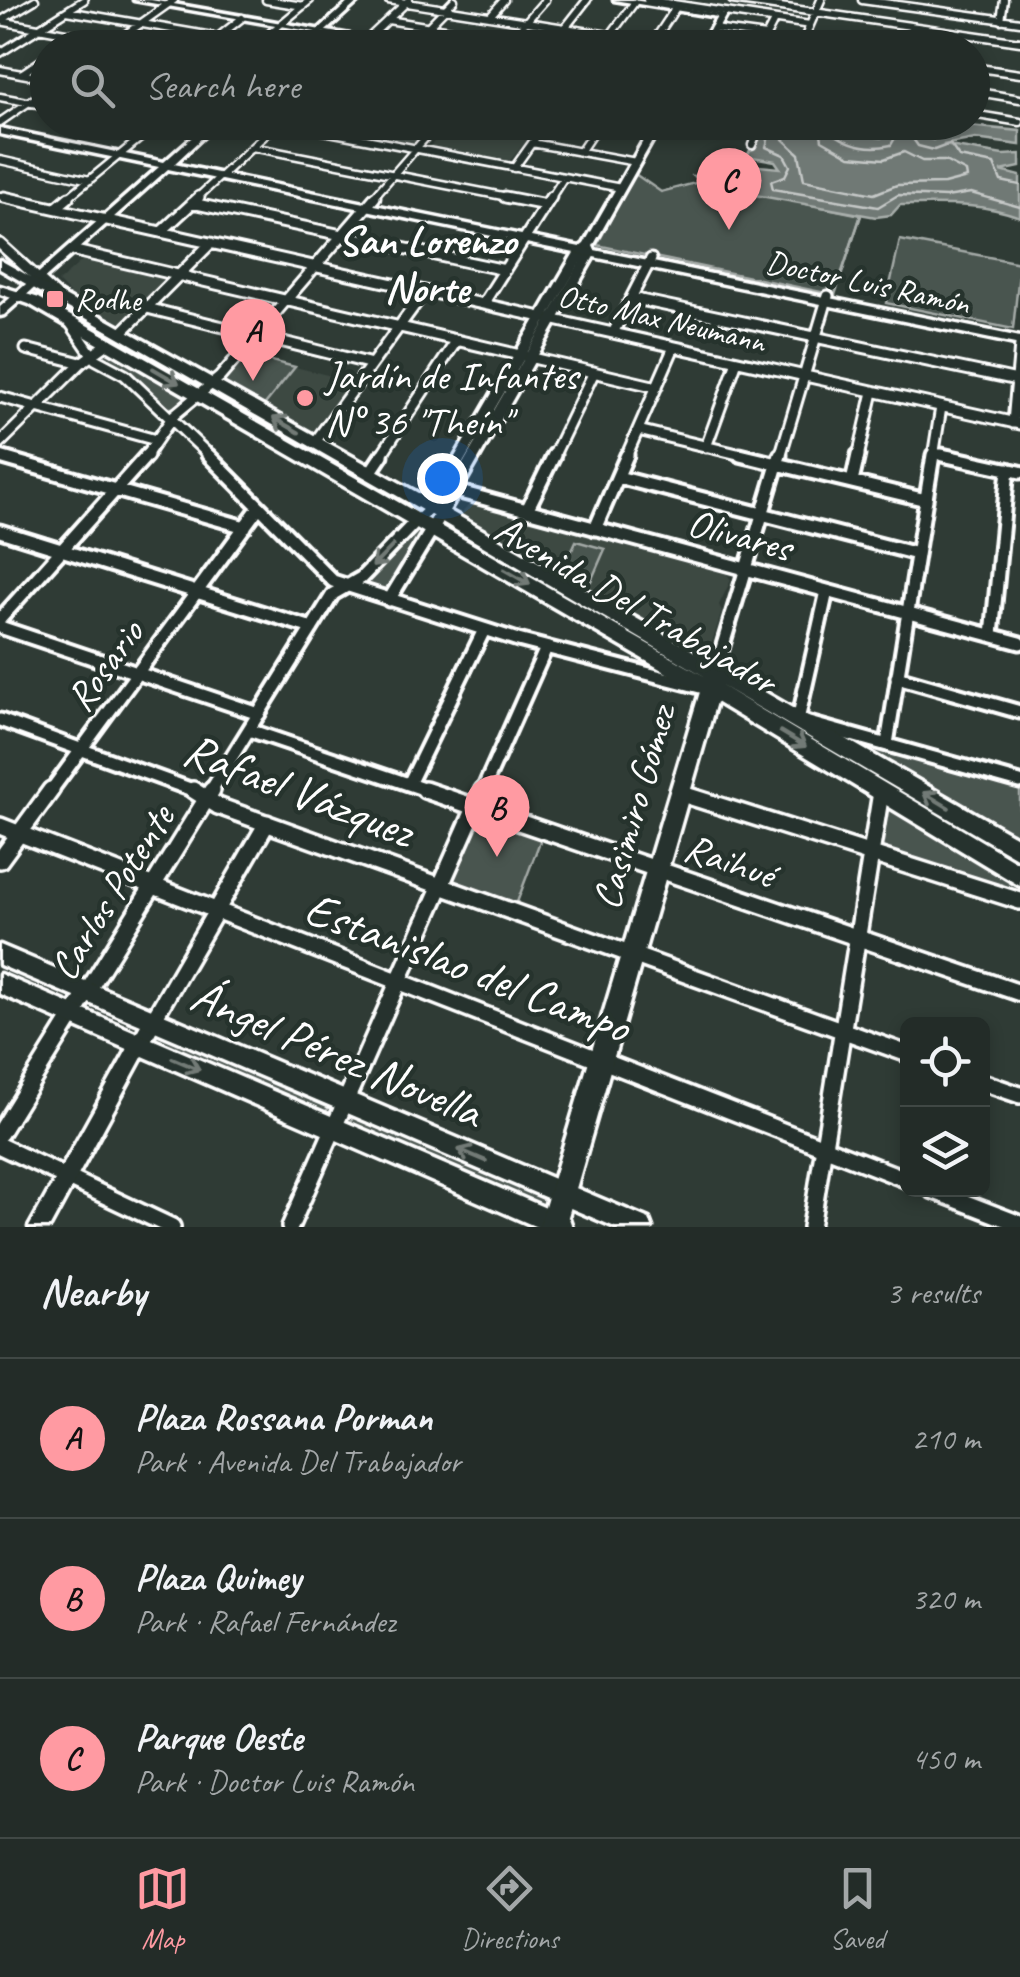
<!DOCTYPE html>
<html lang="en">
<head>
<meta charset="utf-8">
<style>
  :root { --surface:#232c28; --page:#2b3430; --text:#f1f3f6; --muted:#a3a7a8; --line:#404845; --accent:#ff9aa2 }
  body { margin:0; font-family:Caveat,sans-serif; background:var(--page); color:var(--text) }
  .controls { position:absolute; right:30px; bottom:30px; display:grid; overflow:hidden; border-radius:15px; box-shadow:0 5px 15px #0003 }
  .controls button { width:90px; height:90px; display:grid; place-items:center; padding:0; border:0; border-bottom:2px solid var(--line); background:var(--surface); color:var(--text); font:50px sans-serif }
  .you { position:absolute; left:442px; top:478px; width:35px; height:35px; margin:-25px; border:8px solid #fff; border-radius:50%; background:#1a73e8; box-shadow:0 0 0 15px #1a73e833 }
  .badge { display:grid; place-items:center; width:65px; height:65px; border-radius:50%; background:var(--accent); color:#111; font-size:32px; font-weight:700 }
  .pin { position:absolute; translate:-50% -82px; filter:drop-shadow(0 2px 5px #0008) }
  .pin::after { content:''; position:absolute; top:52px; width:35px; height:30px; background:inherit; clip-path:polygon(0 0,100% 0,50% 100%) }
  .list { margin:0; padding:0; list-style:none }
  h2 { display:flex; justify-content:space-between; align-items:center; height:130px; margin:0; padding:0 40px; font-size:42px }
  h2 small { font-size:32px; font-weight:400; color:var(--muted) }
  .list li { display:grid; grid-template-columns:65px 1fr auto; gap:30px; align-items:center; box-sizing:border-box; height:160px; padding:0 40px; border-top:2px solid var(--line) }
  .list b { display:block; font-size:38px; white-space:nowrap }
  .list p { margin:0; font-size:32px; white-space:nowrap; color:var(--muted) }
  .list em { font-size:32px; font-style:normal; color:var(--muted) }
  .icon { flex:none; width:55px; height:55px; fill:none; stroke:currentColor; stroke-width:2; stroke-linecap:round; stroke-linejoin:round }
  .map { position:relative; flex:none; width:1020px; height:1227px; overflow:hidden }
  .search { position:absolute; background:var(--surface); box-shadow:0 5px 15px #0003; left:30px; right:30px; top:30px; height:110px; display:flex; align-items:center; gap:25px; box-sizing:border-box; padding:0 35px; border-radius:55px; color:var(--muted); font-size:38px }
  .sheet { height:610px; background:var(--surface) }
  nav { display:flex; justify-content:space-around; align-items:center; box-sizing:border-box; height:140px; border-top:2px solid var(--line); background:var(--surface); font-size:28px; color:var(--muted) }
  nav a { display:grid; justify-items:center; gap:5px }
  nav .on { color:var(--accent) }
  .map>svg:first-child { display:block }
  .built { fill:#3c4842 }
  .green { fill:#4a544f; stroke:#a4aaa7; stroke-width:2.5 }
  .water { fill:#707975; stroke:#a9afac; stroke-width:2.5 }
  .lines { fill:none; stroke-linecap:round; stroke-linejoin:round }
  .shore { stroke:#c6c9c8; stroke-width:2.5 }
  .stream { stroke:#a9afac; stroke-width:2.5 }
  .minor-far3-casing { stroke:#fff; stroke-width:11 }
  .minor-far2-casing { stroke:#fff; stroke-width:15 }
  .minor-far1-casing { stroke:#fff; stroke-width:19 }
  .minor-casing { stroke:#fff; stroke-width:22 }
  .tertiary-casing { stroke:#fff; stroke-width:7 }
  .secondary-casing { stroke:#fff; stroke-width:7 }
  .primary-casing { stroke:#fff; stroke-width:7 }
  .minor-far3 { stroke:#26332d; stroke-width:6 }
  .minor-far2 { stroke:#26332d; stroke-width:9 }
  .minor-far1 { stroke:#26332d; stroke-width:11 }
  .minor { stroke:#26332d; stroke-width:15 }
  .tertiary { fill:#26332d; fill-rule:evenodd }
  .secondary { fill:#26332d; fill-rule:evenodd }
  .primary { fill:#26332d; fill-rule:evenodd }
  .oneway { stroke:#727a76 }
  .poi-dot { fill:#ff9aa2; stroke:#26332d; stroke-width:4 }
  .labels { text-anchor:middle; stroke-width:9; stroke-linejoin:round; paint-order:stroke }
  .far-street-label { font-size:32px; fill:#fff; stroke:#26332d }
  .far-poi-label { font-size:32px; fill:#fff; stroke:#26332d; text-anchor:start }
  .poi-label { font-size:40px; fill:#fff; stroke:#26332d; text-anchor:start }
  .street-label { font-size:40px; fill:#fff; stroke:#26332d }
  .far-district-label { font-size:42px; font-weight:bold; fill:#fff; stroke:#26332d }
  .near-street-label { font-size:48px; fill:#fff; stroke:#26332d }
</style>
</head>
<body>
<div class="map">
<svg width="1020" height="1227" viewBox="0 0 1020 1227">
  <rect width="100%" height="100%" fill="#2f3b35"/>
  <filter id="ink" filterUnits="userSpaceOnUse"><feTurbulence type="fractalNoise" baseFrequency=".01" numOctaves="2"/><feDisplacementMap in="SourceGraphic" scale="20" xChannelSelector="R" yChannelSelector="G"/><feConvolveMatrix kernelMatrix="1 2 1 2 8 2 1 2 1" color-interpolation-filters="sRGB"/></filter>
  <g filter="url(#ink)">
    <path class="built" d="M493,123H541L508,163L430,146L442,133L480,140Z
      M85,258L165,277L166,281L125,321L119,322L71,295L58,282Z
      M295,367L352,381L316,429L309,431L263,407Z
      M470,503L727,574L731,580L719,605L722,611L709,652L703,655L459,517Z"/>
    <path class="green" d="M423,122L434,124L413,146L370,139L385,123Z
      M635,174L661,192L699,182L861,215L835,295L597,245Z
      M900,240L1020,263L1013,329L886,303Z
      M108,347L188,394L175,408H167L128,373L101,359L100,352Z
      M244,354L295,367L262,408L222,383Z
      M416,526L425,531L392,587L382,589L364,583Z
      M576,541L605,549L591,581L562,573Z
      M837,733L1020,786V845L838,738Z
      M887,803L1020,880V896L881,851Z
      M480,818L542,836L516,905L458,885L452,878Z
      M163,1032L328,1104V1109L323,1114L156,1042L157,1034Z
      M353,1115L546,1197V1205L542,1208L350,1127Z"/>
    <path class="water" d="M764,123H809L881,138L885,135L880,131L839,123H923L921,136L933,140L938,136L936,123L1020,131V145L975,139L943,145L1003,155L1020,154V167L1001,171L1020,176V217C980,202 942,205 900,205L891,215L876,217L711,187L694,176L737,175L748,165L780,168L775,161L747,156Z"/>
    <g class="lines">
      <path class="shore" d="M773,122L766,147L784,155L790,166L785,176L771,181L773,189L878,207L898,195L946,197L971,193L1020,207
        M785,122L783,139L799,154L804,180L874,194L897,185L944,184L967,178L966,172L945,161H922L904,152L884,159L850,156L822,140L819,122
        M832,122V132C850,146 869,150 891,145L895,138L893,128L885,122
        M914,122L911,136L918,146L934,150L950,144L959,157L994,164L1001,181L1020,185"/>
      <path class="stream" d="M837,287L861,215"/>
      <g class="minor-far3-casing">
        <path id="minor-far3" d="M266,0L303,6
          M388,0L692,48
          M647,0L810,25
          M732,0L1020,42
          M862,0L1020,22
          M67,11L218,37
          M490,16L504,0
          M388,20L560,48
          M1001,20L1004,0
          M0,21L147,48
          M0,21L35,0
          M565,28L587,0
          M714,29L766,36
          M803,42L841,48
          M112,44L174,0
          M650,47L675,9
          M59,48L78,35
          M204,48L242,18
          M252,48L310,0
          M358,48L409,0
          M407,48L454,0
          M503,48L545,0
          M601,48L634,3
          M760,48L773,23
          M800,48L821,0
          M0,53L84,0
          M972,67L1020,74
          M0,70L48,79
          M21,74L48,56
          M972,91L1020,99
          M0,97L48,106
          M972,114L1020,122
          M0,122L48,89
          M128,122L154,128
          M277,122L621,188
          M532,143L636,162
          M752,145L762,122
          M252,147L518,199
          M580,152L600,122
          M0,160L90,180
          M514,168L547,122
          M0,196L16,199
          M66,199L160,122
          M196,199L278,123
          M372,199L439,122
          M550,199L564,177"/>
      </g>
      <g class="minor-far2-casing">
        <path id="minor-far2" d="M4,197L1020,424
          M505,197L546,205
          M192,203L505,270
          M56,208L69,197
          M161,232L199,197
          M0,244L56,295
          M75,251L657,387
          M631,298L1017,380
          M483,304L551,197
          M147,308L372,364
          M69,321L95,359L125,375L211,457
          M122,332L211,243
          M613,333L651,259
          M26,349L81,363
          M0,397L156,440
          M1013,423L1020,345
          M638,430L750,457
          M315,442L425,291
          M0,443L81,363L109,343
          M706,447L737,361
          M934,453L953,457
          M145,457L174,415L220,377L375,197
          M380,457L457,340
          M553,457L594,372
          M626,457L674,347
          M780,457L828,296
          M858,457L873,392
          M933,457L941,407"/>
      </g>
      <g class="minor-far1-casing">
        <path id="minor-far1" d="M208,455L333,581L518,640L700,687
          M740,455L926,500
          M942,455L1020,472
          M0,457L245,527
          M370,473L382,455
          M618,477L917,554
          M852,482L858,455
          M445,488L1020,643
          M527,510L554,455
          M595,529L627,455
          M0,531L312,628
          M827,591L798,720L1020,782
          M389,600L432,529
          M0,619L147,455
          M0,627L259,714
          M992,635L1008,469
          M715,672L780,455
          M897,677L1020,712
          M0,720L198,792
          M249,730L432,792
          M887,744L933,455
          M409,784L484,630
          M50,792L259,507
          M210,792L333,594L361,578L417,520
          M482,792L546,648"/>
      </g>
      <g class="minor-casing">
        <path id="minor" d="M193,790L218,806L908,1054
          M425,790L1020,993
          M679,793L1020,901
          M0,826L908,1180
          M0,860L51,790
          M153,1020L267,823
          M982,1082L1020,1095
          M0,1133L212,790
          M0,1146L172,1227
          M932,1190L1020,1224
          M290,1227L483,790
          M811,1227L881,792"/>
      </g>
      <g class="tertiary-casing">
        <path id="tertiary" d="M134,0H151L424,48H405Z
          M614,0H633L726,15L707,48H699L717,17Z
          M654,122H663L593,246L596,253L437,532H427L426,529L427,526L586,252L435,511L417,525L411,520L427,505L575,251L584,244Z
          M153,1011L159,1014L162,1020L159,1026L50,1227H29L147,1014Z"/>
      </g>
      <g class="secondary-casing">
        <path id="secondary" d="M351,0H360L307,48H298Z
          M209,122H219L174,164L1020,337V345L168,169L4,315L0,316V307L159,167L0,134V128L164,162Z
          M0,945L649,1219L652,1227H615L0,965Z
          M0,974L569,1218L572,1227H537L0,994Z"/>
      </g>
      <g class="primary-casing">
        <path id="primary" d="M0,260L427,498L1020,839V860L720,685L1020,864V886L716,702L565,1227H539L700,692L29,304L0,294V286L39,298L706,677L415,506L0,269Z"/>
      </g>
      <use href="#minor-far3" class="minor-far3"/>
      <use href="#minor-far2" class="minor-far2"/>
      <use href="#minor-far1" class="minor-far1"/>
      <use href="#minor" class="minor"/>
      <use href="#tertiary" class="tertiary"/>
      <use href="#secondary" class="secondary"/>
      <use href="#primary" class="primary"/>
    </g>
    <defs><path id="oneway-shaft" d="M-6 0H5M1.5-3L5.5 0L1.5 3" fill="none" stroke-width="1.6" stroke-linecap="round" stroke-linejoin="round" transform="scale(2.5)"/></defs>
    <g class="oneway">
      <use href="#oneway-shaft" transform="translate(166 376) rotate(30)"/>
      <use href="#oneway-shaft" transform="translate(286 425) rotate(-150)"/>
      <use href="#oneway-shaft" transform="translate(383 556) rotate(134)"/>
      <use href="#oneway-shaft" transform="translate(517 577) rotate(30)"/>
      <use href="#oneway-shaft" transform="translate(793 739) rotate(31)"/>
      <use href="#oneway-shaft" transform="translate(936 800) rotate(-149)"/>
      <use href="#oneway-shaft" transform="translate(186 1064) rotate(23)"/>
      <use href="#oneway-shaft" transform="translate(472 1155) rotate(-157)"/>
    </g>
  </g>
  <g class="poi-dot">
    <rect x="45" y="289" width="20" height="20" rx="5"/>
    <circle cx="305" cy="398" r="10"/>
  </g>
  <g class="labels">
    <g class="far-street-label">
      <text transform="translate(868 282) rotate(12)" y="11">Doctor Luis Ramón</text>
      <text transform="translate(662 318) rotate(13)" y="11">Otto Max Neumann</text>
    </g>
    <g class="far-poi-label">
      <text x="75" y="310">Rodhe</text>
    </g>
    <g class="poi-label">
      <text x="325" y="389">Jardín de Infantes<tspan x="325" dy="46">N° 36 "Theín"</tspan></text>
    </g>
    <g class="street-label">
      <text transform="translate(740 534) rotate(15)" y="14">Olivares</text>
      <text transform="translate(636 604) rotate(30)" y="14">Avenida Del Trabajador</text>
      <text transform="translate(104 665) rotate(-54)" y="14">Rosario</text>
      <text transform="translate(633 807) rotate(-74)" y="14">Casimiro Gómez</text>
      <text transform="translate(730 860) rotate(19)" y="14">Raihué</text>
      <text transform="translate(111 892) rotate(-58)" y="14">Carlos Potente</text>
    </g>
    <g class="far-district-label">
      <text x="427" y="254">San Lorenzo<tspan x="427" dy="48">Norte</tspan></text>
    </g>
    <g class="near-street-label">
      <text transform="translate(299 789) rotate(21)" y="17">Rafael Vázquez</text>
      <text transform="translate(468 966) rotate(21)" y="17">Estanislao del Campo</text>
      <text transform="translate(337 1052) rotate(23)" y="17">Ángel Pérez Novella</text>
    </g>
  </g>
</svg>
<div class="controls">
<button><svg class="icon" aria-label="locate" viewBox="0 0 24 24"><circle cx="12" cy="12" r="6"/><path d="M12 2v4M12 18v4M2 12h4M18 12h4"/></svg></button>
<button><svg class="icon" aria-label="layers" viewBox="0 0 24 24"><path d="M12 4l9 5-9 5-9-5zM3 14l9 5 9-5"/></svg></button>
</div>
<div class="you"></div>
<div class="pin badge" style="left:253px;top:381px">A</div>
<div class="pin badge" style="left:497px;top:857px">B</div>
<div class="pin badge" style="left:729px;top:230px">C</div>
<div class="search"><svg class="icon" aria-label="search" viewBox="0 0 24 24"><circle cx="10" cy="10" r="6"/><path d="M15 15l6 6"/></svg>Search here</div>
</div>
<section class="sheet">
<h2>Nearby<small>3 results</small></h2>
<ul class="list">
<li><span class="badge">A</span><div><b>Plaza Rossana Porman</b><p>Park · Avenida Del Trabajador</p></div><em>210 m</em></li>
<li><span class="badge">B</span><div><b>Plaza Quimey</b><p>Park · Rafael Fernández</p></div><em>320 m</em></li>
<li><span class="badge">C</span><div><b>Parque Oeste</b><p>Park · Doctor Luis Ramón</p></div><em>450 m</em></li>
</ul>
</section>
<nav>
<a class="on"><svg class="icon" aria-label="map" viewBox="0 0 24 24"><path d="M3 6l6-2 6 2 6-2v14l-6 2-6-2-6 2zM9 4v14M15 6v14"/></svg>Map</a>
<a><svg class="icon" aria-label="directions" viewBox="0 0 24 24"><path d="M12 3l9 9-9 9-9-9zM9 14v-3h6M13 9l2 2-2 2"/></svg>Directions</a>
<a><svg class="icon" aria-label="saved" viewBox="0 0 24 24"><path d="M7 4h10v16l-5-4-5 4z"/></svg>Saved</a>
</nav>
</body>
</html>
